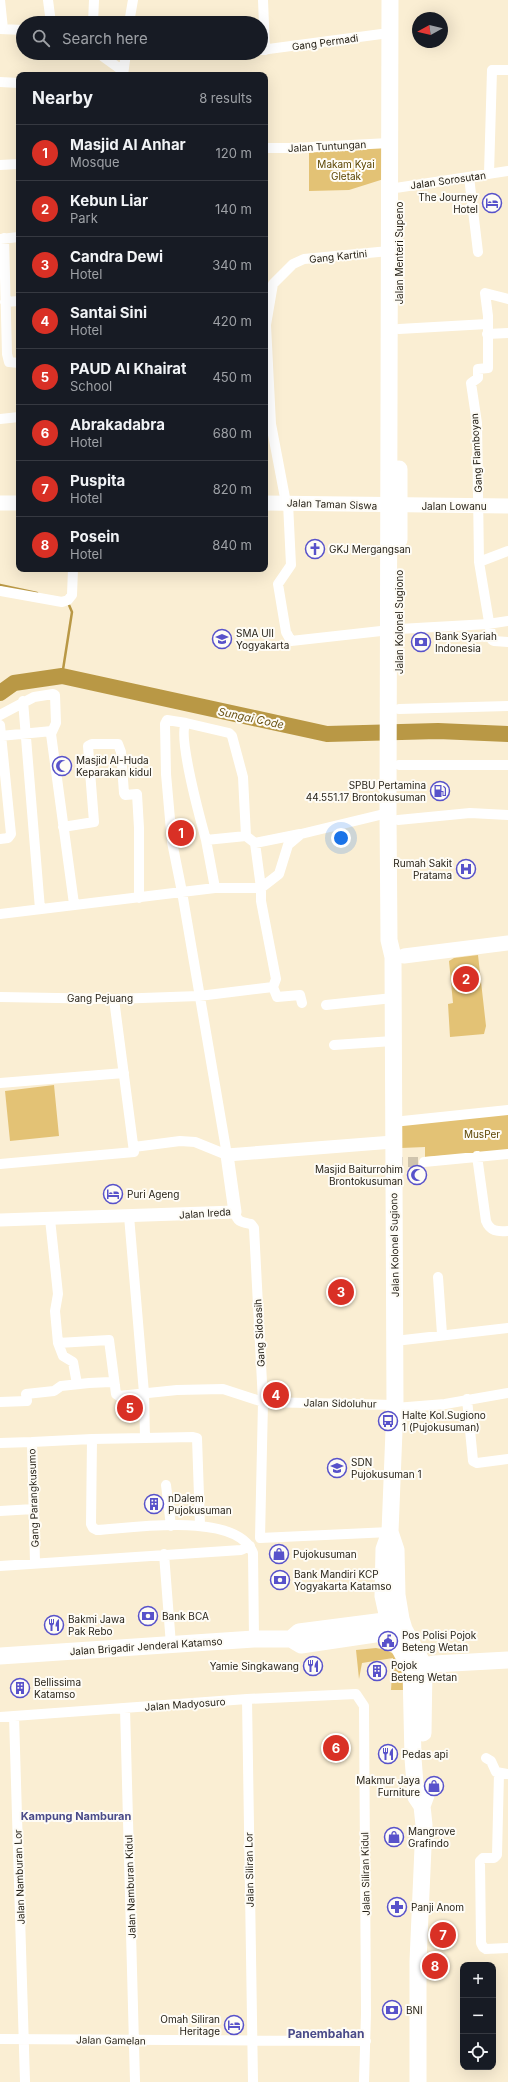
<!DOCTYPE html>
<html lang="en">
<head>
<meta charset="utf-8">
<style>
  :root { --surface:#171b24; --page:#20242c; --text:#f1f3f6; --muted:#9ea1a6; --line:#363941; --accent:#d93025 }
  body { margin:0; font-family:Inter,sans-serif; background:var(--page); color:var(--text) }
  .controls { position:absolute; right:12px; bottom:12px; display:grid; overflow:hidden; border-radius:8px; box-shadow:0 4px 16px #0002 }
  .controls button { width:36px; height:36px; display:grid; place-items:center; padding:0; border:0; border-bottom:1px solid var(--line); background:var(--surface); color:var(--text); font:20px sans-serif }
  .compass { position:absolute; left:412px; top:12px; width:36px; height:36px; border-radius:50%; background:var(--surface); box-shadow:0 4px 16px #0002; rotate:262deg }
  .you { position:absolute; left:341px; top:838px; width:14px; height:14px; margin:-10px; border:3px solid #fff; border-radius:50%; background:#1a73e8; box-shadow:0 0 0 6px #1a73e833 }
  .badge { display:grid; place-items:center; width:26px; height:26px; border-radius:50%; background:var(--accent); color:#fff; font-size:13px; font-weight:700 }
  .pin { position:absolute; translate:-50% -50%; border:2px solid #fff; box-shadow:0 1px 4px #0006 }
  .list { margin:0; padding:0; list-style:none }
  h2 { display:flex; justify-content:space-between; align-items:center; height:52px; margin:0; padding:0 16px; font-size:17px }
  h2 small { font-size:13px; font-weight:400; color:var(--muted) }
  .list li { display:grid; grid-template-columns:26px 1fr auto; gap:12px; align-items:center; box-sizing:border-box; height:56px; padding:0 16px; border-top:1px solid var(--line) }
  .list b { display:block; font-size:15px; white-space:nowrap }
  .list p { margin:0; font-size:13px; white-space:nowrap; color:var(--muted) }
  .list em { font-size:13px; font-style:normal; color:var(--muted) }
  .icon { flex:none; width:22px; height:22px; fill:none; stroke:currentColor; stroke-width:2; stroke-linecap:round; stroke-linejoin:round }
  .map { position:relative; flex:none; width:508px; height:2082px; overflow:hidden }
  .search { position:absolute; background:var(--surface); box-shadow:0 4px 16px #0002; left:16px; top:16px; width:252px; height:44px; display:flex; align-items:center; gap:10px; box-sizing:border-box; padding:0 14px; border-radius:22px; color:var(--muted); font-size:15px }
  .panel { position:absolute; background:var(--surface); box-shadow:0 4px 16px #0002; left:16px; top:72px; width:252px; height:500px; border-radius:8px }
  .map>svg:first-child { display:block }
  .green { fill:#e3c275 }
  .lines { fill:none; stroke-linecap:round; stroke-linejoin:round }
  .stream { stroke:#b99845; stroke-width:2.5 }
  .river { stroke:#b99845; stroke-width:16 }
  .minor-tunnel { stroke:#cfc4ad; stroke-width:10; stroke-dasharray:10 5; stroke-linecap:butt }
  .minor { stroke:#fff; stroke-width:10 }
  .tertiary { stroke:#fff; stroke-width:13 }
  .secondary { stroke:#fff; stroke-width:15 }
  .primary { stroke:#fff; stroke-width:17 }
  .labels { text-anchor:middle; stroke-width:4; stroke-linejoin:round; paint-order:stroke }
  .street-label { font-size:10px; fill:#221d13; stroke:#fefcf6 }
  .park-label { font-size:10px; fill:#5b4400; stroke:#fefcf6 }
  .poi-label { font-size:10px; fill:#221d13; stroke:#fefcf6; text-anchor:start }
  .water-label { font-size:11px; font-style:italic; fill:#6b5315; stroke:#fefcf6 }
  .neighbourhood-label { font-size:11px; font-weight:bold; fill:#4a4b89; stroke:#fefcf6 }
  .quarter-label { font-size:12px; font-weight:bold; fill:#4a4b89; stroke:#fefcf6 }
</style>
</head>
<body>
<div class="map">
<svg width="508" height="2082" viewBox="0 0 508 2082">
  <rect width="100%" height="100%" fill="#faeed3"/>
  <path class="green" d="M386,145L387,178L349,190L309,191V153Z
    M478,955L486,1026L484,1034L450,1037L448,1004L453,1003L449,961L454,958Z
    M54,1085L59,1136L10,1141L5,1091Z
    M508,1113V1151L425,1157V1147L401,1148L400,1123Z
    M376,1648C405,1653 402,1665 404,1690H391L393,1658L362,1663L359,1679L356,1650Z"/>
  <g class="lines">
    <path class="stream" d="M0,585L37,593
      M62,676L72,612L69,605"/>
    <path class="river" d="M0,693L14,683L62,676L327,734L438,731L508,734"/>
    <path class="minor-tunnel" d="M393,1162H424"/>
    <path class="minor" d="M0,0L3,29
      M48,0L51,23
      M263,0L265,50
      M93,23L94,0
      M129,23L133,0
      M0,29L23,30
      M261,50L389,33
      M98,53L123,71
      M123,75L126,53
      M0,82L19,83
      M265,148H295L389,143
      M0,165L19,164
      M489,174L492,70H508
      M469,177L478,252
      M389,189L508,171
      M4,238L7,354L9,362L19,363
      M0,239L19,237
      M508,299L485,293L488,316V368L478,369V378L471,383L477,423L479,562L492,640L494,641L508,642
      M5,302L19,301
      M399,329L487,324
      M487,334L508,333
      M0,419L19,417
      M286,503L271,424L266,325L273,284L293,264L304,259L389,251
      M288,503L291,565L278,584L286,632L291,641L399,629L488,624L508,621
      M479,562L508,551
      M0,591L62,602L68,600L72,595L73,569
      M23,701L40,909
      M399,709L508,706
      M0,715L34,697L53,694L55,695L56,723L51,734L74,904
      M186,723L167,720L165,724L166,774L172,842L182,892L227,1155
      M0,725L11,834L8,838L0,839
      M0,736L52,731
      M399,765H508
      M398,820L470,813L508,815
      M63,827L94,822L88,746L92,744H118L121,752L124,793L125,795L137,794L139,828V898
      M246,836L206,840C201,822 177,735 186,723L229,733L232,736L243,777L246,836L255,843L300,834
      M206,840L215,888
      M0,914L215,888H261L279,874L288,845L301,834L388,813
      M273,987L277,997L300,995L302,1003
      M0,997L114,999L199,996L273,987L276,979L261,901V888L255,843
      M326,1005L393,998
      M334,1045L393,1041
      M0,1083L124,1073
      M393,1122L508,1110
      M134,1147L180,1141L195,1142L227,1155
      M477,1156L486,1221C490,1231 497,1232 508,1231
      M424,1162L508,1154
      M0,1164L134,1152L114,999
      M235,1212C237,1222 241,1222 251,1224L254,1228L263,1402L260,1538L390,1532
      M129,1216L144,1393L145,1438L193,1437L197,1438L200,1525
      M50,1219L58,1294L55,1311L58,1343L63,1356L73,1362L77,1384
      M438,1277L442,1334
      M395,1341L508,1328
      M58,1343L109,1340L116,1394L119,1396L177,1390L223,1389L263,1402L395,1405
      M467,1399L473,1461L477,1463L508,1459
      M0,1402L27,1401L26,1394L54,1391L61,1386L89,1383L111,1382L115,1385
      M395,1408L445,1404L508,1393
      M92,1439L145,1438
      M32,1442L92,1439L91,1524L93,1528L97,1530C132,1528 237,1511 253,1553L254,1639
      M0,1443L32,1442L35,1563
      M166,1485L171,1526
      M0,1511L34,1509
      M164,1554L171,1645
      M0,1566L241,1550L250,1546
      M247,1699L253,2082
      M125,1708L135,2082
      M14,1716L25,2082
      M0,1717L247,1699L356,1694L364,1706L366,2014L364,2082
      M486,1758L491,1761L496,1772L508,1774
      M499,1773L497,1855L494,1858H483L480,1861L481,1943L483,1947L486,1949L508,1948
      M0,2039L366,2041"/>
    <path class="tertiary" d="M0,1220L235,1212L227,1155L393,1142"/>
    <path class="secondary" d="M0,503H19
      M265,503L508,506
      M404,956L508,943"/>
    <path class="primary" d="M390,0L388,813L389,940L393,957L395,1405L390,1532L384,1549L383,1596L391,1632L411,1670L413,1758L416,1797L422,1806
      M399,540V469
      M390,1532L396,1550L397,1595L401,1619L404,1629L424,1666L423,1733
      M291,1639L299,1632L392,1620
      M0,1656L254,1639H291L301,1645L402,1630
      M413,1669L434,1664L508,1660
      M418,2082V1961L424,1825L422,1806L426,1795"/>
  </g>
  <defs>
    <g id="hotel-ring" transform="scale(1)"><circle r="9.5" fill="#fefcf6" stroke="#5852ca" stroke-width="1.5"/><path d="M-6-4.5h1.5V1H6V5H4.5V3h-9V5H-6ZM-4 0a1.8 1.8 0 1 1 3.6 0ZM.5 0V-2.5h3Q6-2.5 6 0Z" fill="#5852ca"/></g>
    <g id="church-ring" transform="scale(1)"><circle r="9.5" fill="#fefcf6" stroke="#5852ca" stroke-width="1.5"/><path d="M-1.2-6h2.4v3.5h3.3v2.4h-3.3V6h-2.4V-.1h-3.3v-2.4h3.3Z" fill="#5852ca"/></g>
    <g id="school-ring" transform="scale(1)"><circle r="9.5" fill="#fefcf6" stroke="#5852ca" stroke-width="1.5"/><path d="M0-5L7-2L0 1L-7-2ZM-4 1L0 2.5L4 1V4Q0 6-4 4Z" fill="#5852ca"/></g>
    <g id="bank-ring" transform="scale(1)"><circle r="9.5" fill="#fefcf6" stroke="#5852ca" stroke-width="1.5"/><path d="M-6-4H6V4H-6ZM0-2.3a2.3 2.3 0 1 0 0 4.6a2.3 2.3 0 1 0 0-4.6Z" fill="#5852ca"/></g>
    <g id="mosque-ring" transform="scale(1)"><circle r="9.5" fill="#fefcf6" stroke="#5852ca" stroke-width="1.5"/><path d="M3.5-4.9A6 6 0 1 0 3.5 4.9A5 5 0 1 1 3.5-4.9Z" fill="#5852ca"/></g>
    <g id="fuel-ring" transform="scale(1)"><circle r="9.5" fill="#fefcf6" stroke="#5852ca" stroke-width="1.5"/><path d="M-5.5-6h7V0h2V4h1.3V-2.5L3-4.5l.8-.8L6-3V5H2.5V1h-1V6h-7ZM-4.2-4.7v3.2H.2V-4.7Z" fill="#5852ca"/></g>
    <g id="hospital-ring" transform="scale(1)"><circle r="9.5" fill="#fefcf6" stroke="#5852ca" stroke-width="1.5"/><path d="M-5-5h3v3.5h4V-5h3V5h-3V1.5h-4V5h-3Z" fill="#5852ca"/></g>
    <g id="bus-ring" transform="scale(1)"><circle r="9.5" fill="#fefcf6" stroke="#5852ca" stroke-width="1.5"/><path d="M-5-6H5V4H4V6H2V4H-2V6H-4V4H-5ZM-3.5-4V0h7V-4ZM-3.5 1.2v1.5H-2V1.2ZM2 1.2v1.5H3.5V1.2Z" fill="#5852ca"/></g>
    <g id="building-ring" transform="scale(1)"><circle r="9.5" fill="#fefcf6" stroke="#5852ca" stroke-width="1.5"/><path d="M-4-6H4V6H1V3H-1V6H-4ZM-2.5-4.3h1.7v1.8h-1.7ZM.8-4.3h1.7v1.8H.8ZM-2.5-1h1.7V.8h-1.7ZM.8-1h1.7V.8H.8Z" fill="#5852ca"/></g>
    <g id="shop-ring" transform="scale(1)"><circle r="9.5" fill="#fefcf6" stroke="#5852ca" stroke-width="1.5"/><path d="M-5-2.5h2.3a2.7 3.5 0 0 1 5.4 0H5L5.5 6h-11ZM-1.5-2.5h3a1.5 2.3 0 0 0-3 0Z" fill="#5852ca"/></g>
    <g id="restaurant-ring" transform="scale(1)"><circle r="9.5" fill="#fefcf6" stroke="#5852ca" stroke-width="1.5"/><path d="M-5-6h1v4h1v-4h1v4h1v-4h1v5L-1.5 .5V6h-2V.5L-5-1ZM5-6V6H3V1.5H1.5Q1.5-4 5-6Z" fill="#5852ca"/></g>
    <g id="civic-ring" transform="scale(1)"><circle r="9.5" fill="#fefcf6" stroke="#5852ca" stroke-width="1.5"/><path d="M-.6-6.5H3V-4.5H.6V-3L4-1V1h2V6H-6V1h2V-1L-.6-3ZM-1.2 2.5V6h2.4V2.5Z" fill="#5852ca"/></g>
    <g id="pharmacy-ring" transform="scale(1)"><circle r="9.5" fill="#fefcf6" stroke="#5852ca" stroke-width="1.5"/><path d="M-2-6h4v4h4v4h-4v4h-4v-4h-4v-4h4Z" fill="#5852ca"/></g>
  </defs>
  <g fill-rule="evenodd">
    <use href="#hotel-ring" x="492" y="203"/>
    <use href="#church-ring" x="315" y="549"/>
    <use href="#school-ring" x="222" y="639"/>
    <use href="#bank-ring" x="421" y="642"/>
    <use href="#mosque-ring" x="62" y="766"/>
    <use href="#fuel-ring" x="440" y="791"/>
    <use href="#hospital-ring" x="466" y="869"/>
    <use href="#mosque-ring" x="417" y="1175"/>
    <use href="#hotel-ring" x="113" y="1194"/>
    <use href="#bus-ring" x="388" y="1421"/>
    <use href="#school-ring" x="337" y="1468"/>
    <use href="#building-ring" x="154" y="1504"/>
    <use href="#shop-ring" x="279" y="1554"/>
    <use href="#bank-ring" x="280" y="1580"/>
    <use href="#bank-ring" x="148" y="1616"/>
    <use href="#restaurant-ring" x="54" y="1625"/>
    <use href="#civic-ring" x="388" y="1641"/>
    <use href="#restaurant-ring" x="313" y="1666"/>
    <use href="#building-ring" x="377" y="1671"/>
    <use href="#building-ring" x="20" y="1688"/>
    <use href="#restaurant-ring" x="388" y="1754"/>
    <use href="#shop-ring" x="434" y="1786"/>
    <use href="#shop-ring" x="394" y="1837"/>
    <use href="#pharmacy-ring" x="397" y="1907"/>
    <use href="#bank-ring" x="392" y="2010"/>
    <use href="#hotel-ring" x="234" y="2025"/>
  </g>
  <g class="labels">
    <g class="street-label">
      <text transform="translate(325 42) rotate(-8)" y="4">Gang Permadi</text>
      <text transform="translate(327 146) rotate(-3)" y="4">Jalan Tuntungan</text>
      <text transform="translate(448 180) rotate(-8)" y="4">Jalan Sorosutan</text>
      <text transform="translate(399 253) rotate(-90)" y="4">Jalan Menteri Supeno</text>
      <text transform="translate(338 256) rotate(-6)" y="4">Gang Kartini</text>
      <text transform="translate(476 453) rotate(-93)" y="4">Gang Flamboyan</text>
      <text transform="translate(332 504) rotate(2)" y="4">Jalan Taman Siswa</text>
      <text x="454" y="510">Jalan Lowanu</text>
      <text transform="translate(399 622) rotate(-90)" y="4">Jalan Kolonel Sugiono</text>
      <text x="100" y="1002">Gang Pejuang</text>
      <text transform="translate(205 1213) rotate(-4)" y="4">Jalan Ireda</text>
      <text transform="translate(394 1245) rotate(-91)" y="4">Jalan Kolonel Sugiono</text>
      <text transform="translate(259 1333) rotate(-93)" y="4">Gang Sidoasih</text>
      <text transform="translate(340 1403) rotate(1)" y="4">Jalan Sidoluhur</text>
      <text transform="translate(33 1498) rotate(-92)" y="4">Gang Parangkusumo</text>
      <text transform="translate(146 1646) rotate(-4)" y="4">Jalan Brigadir Jenderal Katamso</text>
      <text transform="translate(185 1704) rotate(-4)" y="4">Jalan Madyosuro</text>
      <text transform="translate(249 1870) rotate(-91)" y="4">Jalan Siliran Lor</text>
      <text transform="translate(365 1874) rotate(-91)" y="4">Jalan Siliran Kidul</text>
      <text transform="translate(19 1877) rotate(-92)" y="4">Jalan Namburan Lor</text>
      <text transform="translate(130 1887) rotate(-92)" y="4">Jalan Namburan Kidul</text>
      <text transform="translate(111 2040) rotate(1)" y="4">Jalan Gamelan</text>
    </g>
    <g class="park-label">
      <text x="346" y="168">Makam Kyai<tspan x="346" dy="12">Gletak</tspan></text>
      <text x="482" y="1138">MusPer</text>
    </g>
    <g class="poi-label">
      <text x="478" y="201" text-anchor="end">The Journey<tspan x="478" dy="12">Hotel</tspan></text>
      <text x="329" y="553">GKJ Mergangsan</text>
      <text x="236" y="637">SMA UII<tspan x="236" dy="12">Yogyakarta</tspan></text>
      <text x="435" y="640">Bank Syariah<tspan x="435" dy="12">Indonesia</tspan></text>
      <text x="76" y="764">Masjid Al-Huda<tspan x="76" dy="12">Keparakan kidul</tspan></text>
      <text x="426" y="789" text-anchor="end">SPBU Pertamina<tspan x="426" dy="12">44.551.17 Brontokusuman</tspan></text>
      <text x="452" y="867" text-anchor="end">Rumah Sakit<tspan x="452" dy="12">Pratama</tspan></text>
      <text x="403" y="1173" text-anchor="end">Masjid Baiturrohim<tspan x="403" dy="12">Brontokusuman</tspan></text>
      <text x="127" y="1198">Puri Ageng</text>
      <text x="402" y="1419">Halte Kol.Sugiono<tspan x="402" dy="12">1 (Pujokusuman)</tspan></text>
      <text x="351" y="1466">SDN<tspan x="351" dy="12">Pujokusuman 1</tspan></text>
      <text x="168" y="1502">nDalem<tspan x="168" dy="12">Pujokusuman</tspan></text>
      <text x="293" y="1558">Pujokusuman</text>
      <text x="294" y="1578">Bank Mandiri KCP<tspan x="294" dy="12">Yogyakarta Katamso</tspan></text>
      <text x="162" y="1620">Bank BCA</text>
      <text x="68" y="1623">Bakmi Jawa<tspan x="68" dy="12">Pak Rebo</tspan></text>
      <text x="402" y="1639">Pos Polisi Pojok<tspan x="402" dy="12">Beteng Wetan</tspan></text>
      <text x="391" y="1669">Pojok<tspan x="391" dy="12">Beteng Wetan</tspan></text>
      <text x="299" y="1670" text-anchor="end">Yamie Singkawang</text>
      <text x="34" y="1686">Bellissima<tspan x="34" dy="12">Katamso</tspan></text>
      <text x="402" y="1758">Pedas api</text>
      <text x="420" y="1784" text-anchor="end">Makmur Jaya<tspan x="420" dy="12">Furniture</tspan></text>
      <text x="408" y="1835">Mangrove<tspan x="408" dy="12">Grafindo</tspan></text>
      <text x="411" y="1911">Panji Anom</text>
      <text x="406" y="2014">BNI</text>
      <text x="220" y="2023" text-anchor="end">Omah Siliran<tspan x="220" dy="12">Heritage</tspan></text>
    </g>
    <g class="water-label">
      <text transform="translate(251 718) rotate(12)" y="4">Sungai Code</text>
    </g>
    <g class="neighbourhood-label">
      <text x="76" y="1820">Kampung Namburan</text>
    </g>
    <g class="quarter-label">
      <text x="326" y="2038">Panembahan</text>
    </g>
  </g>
</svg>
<div class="controls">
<button>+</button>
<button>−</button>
<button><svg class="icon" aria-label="locate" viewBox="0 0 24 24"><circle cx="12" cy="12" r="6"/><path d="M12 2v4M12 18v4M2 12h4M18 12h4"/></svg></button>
</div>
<svg class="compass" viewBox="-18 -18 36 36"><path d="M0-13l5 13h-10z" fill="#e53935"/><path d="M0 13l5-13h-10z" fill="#9ea1a6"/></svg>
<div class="you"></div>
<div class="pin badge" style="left:181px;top:833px">1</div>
<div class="pin badge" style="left:466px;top:979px">2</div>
<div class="pin badge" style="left:341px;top:1292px">3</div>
<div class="pin badge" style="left:276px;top:1395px">4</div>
<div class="pin badge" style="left:130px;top:1408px">5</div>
<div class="pin badge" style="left:336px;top:1748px">6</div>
<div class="pin badge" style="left:443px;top:1935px">7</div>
<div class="pin badge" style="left:435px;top:1966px">8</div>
<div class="search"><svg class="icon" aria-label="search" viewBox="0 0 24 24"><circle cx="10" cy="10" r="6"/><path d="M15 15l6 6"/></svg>Search here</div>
<section class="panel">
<h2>Nearby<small>8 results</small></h2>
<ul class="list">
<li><span class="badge">1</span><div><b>Masjid Al Anhar</b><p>Mosque</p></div><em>120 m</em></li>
<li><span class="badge">2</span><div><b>Kebun Liar</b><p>Park</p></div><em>140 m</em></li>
<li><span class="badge">3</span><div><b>Candra Dewi</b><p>Hotel</p></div><em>340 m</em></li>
<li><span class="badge">4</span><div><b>Santai Sini</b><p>Hotel</p></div><em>420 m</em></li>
<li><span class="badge">5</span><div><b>PAUD Al Khairat</b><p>School</p></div><em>450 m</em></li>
<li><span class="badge">6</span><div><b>Abrakadabra</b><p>Hotel</p></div><em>680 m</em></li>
<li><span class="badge">7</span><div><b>Puspita</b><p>Hotel</p></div><em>820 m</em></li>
<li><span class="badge">8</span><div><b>Posein</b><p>Hotel</p></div><em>840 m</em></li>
</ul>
</section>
</div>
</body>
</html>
